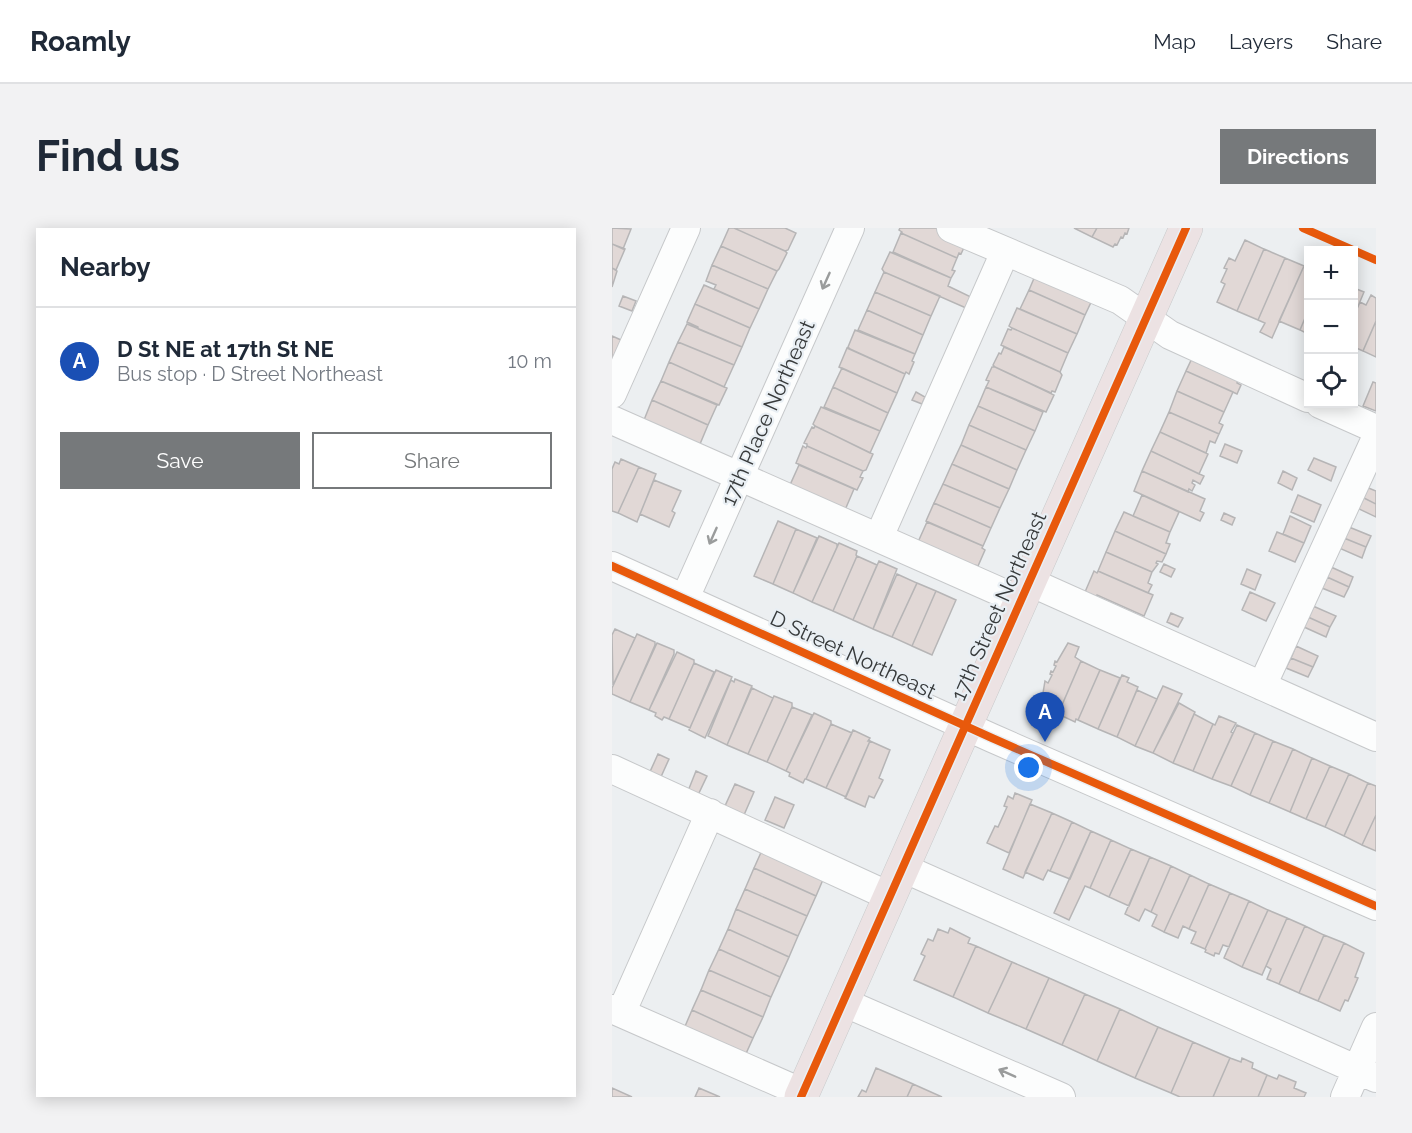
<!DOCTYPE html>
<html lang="en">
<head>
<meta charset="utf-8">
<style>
  :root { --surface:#fff; --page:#f2f2f3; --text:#1f2937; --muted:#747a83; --line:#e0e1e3; --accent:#76797b }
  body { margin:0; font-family:Raleway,sans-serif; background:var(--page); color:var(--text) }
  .controls { position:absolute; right:18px; top:18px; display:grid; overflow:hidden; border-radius:0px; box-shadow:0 3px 15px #0003 }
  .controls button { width:54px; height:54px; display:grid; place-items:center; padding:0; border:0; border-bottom:2px solid var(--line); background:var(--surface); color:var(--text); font:30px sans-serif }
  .you { position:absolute; left:417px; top:540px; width:21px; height:21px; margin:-15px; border:4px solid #fff; border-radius:50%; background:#1a73e8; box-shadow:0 0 0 9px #1a73e833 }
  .badge { display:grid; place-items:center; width:39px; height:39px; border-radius:50%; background:var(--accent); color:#fff; font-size:20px; font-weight:700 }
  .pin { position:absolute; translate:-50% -50px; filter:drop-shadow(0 2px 3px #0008) }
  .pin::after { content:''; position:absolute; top:32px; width:21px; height:18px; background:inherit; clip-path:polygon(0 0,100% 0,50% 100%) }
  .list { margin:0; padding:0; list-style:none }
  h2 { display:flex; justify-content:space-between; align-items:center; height:78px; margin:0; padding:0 24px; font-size:26px }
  h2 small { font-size:20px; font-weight:400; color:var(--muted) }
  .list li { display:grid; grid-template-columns:39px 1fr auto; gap:18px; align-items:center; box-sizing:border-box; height:108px; padding:0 24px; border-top:2px solid var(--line) }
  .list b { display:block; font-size:22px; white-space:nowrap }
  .list p { margin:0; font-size:20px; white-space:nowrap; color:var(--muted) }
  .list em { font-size:20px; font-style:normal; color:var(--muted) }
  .actions { display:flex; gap:12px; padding:18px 24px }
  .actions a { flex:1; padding:14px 0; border:2px solid var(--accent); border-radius:0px; text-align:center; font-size:21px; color:var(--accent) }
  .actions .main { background:var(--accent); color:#fff }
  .icon { flex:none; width:33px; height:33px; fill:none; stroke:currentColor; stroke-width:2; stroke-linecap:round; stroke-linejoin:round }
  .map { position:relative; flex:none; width:764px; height:869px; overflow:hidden; border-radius:0px }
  header { display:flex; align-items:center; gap:36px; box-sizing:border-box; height:84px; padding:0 30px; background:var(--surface); border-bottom:2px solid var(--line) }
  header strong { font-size:28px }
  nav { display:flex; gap:33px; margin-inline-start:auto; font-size:21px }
  .intro { display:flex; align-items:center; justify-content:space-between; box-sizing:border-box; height:144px; padding:0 36px }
  h1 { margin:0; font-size:42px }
  .button { padding:15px 27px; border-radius:0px; background:var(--accent); color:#fff; font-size:21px; font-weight:700 }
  main { display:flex; gap:36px; padding:0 36px }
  aside { flex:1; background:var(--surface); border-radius:0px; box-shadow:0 3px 15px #0003 }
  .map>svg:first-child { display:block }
  .building { fill:#e1d8d6; stroke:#b6b5b6; stroke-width:1.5 }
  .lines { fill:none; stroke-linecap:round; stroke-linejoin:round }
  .minor-casing { stroke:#c6c8ca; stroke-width:30 }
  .major-casing { stroke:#c8cacb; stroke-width:34 }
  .minor { stroke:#fcfdfd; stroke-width:28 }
  .major { stroke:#ece2e3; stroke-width:33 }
  .cycleway-casing { stroke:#e9eff4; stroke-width:11 }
  .cycleway { stroke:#e8590c; stroke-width:8 }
  .oneway { stroke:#9a9c9c }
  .labels { text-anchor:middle; stroke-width:4.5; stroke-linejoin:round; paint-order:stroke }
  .street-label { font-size:21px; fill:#373a3b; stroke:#e9eff4 }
</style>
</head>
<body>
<header>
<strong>Roamly</strong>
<nav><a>Map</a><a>Layers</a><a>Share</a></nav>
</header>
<div class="intro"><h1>Find us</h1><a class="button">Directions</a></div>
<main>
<aside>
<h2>Nearby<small></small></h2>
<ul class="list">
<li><span class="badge" style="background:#1a4fb4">A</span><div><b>D St NE at 17th St NE</b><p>Bus stop · D Street Northeast</p></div><em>10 m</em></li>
</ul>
<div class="actions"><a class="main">Save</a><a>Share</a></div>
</aside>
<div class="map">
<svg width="764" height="869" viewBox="0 0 764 869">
  <rect width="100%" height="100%" fill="#eceff1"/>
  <path class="building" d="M0,0L19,1L11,21L0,16Z
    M117,0H122L173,23L175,25L167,41L165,43L109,18Z
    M122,0H173L184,5L176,22L173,23Z
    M288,0H327L354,15L349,26L347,25L345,30L289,5L290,4L287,2Z
    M462,0H485L480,9Z
    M485,0H517L515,6L513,5L511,10L509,9L505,17L503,16L501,19L480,9Z
    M289,5L345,30L340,42L343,43L339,50L281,24Z
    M633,12L652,21L625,83L605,74L613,56L609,54L615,41L612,40L617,30L623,33Z
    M0,16L13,21L4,42L0,40Z
    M109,18L165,43L156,61L100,37Z
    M652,21L673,30L646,92L625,83Z
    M278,24L339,50L336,58L359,69L354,80L272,44L270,41Z
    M673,30L692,38L660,110L648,104L653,95L646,92Z
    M100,37L156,61L147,81L102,61L104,57L94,53Z
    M692,38L696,40V83L688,102L667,93Z
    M0,40L5,43L0,59Z
    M272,44L328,68L319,88L263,64Z
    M423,48L482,68L473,87L417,62Z
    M92,57L147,81L138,100L83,76Z
    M742,60L752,64L742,88Z
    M417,62L473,87L465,106L408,81Z
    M263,64L319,88L311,107L255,82Z
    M759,67L764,70V93L751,123L742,119V88L748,74L754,77Z
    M11,68L24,73L20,83L7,78Z
    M83,76L138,100L130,119L86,101V99L75,94Z
    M405,80L465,106L456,125L400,100L397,98Z
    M255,82L311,107L303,126L246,102Z
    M696,83V106L688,102Z
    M764,93V129L751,123Z
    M75,96L130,119L122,137L66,114Z
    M400,100L456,125L448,144L389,117L396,101L399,102Z
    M243,102L303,126L300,133L302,134L297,146L294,144L293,146L238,121L236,119Z
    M0,108L9,112L1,130L0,129Z
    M66,114L122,137L112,159L57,134Z
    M392,119L448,144L450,147L443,164L440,163L439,165L383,139L381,137L387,125L389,126Z
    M235,120L293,146L285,165L227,139Z
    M583,124L630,144L625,155L629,157L625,166L574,143Z
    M57,134L115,160L107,177L49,153Z
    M380,139H383L442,167L434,184L374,159L377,153L374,152Z
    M230,140L285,165L276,185L221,159Z
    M574,143L621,164L612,184L565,163Z
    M49,153L105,177L96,197L40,172Z
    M761,154L764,155V183L751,178Z
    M221,159L276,185L268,203L212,179Z
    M374,159L431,184L423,203L366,178Z
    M565,163L612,184L607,195L611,197L607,206L557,184Z
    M304,164L313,169L310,176L300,172Z
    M40,172L96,197L88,216L32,192Z
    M366,178L423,203L414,222L357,197Z
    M209,179L268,203L258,225L203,198L201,196Z
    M557,184L607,206L603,215L598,213L594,225L548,204Z
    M357,197L414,222L405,242L349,217Z
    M203,198L261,226L254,242L251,243L195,218V216L192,215L200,199L202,200Z
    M548,204L596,226L587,246L539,223Z
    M613,216L630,223L625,235L608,228Z
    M349,217L405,242L397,261L340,236Z
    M191,218L194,220L195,218L251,243L248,249L251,250L245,262L184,235Z
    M539,223L592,248L588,256L581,252L580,255L583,257L580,263L577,261L576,264L530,243Z
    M702,230L724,239L719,253L696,242Z
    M9,231L27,239L6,285L0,283V241L3,234L7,236Z
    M340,236L397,261L388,280L331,256Z
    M187,237L242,261L233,282L178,257Z
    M27,239L44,246L25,294L6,285Z
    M530,243L593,271L588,283L592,285L588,293L522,263Z
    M671,243L685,250L680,262L666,255Z
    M42,252L69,263L60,283L63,285L57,299L28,286Z
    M331,256L388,280L379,300L322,275Z
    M754,259L764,263V276L750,269Z
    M530,267L567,284L558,304L521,288Z
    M686,267L709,277L702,294L679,284Z
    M750,269L764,276V289L745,280Z
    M322,275L379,300L371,318L314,293Z
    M512,284L558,304L554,315L558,316L554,326L503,303Z
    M612,285L623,290L620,297L609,292Z
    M678,288L699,298L692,315L671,306Z
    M166,293L184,301L161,356L142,348Z
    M315,294L371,318L370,320L373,322L366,338L363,337V339L306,314Z
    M737,299L759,308L754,319L732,310Z
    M184,301L205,310L181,365L161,356Z
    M503,303L554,326L550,334L545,333L544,335L546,336L540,344L494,324Z
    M665,304L692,315L683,334L657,323Z
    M207,308L225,316V319L200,374L181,365Z
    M732,310L754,319L750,330L727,320Z
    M227,315L245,323L244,327L245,328L221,383L200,374Z
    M494,324L540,344L536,355L540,357L536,365L486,343Z
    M245,328L265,337L241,392L221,383Z
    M267,333L285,341L261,401L241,392Z
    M552,336L563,341L559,349L548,344Z
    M719,339L741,349L737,359L715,349Z
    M635,341L649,347L643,362L629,356Z
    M482,343L485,345L486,343L541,367L532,388L485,367L484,369L473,364Z
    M285,346L305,355L280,409L261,401Z
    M715,349L737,359L732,369L710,360Z
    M305,355L324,363L300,418L280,409Z
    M324,363L344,372L320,427L300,418Z
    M638,364L663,375L654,393L630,382Z
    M701,378L724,388L718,399L696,389Z
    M559,385L571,390L566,399L555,394Z
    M696,389L718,399L714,409L692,399Z
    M3,401L23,410L1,457L0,407Z
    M25,406L43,414V417L18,474L0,466V460Z
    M45,415L62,422V426L37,482L18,474Z
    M456,415L467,419L463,429L469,433L447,484L428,476L432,466L431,465L433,453L436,455L440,447L438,446L439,443L441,444L444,438L442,437L443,433L445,434Z
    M684,418L706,428L701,439L679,430Z
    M65,424L82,432V435L57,491L52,489L50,492L43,488L44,485L37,482Z
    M679,430L701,439L696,449L674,440Z
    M469,433L488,442L466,492L464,491L463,494L448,487L449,485L447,484Z
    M82,435L102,444L78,500L57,491Z
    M104,442L120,449L93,510L77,502Z
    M488,442L508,450L486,501L466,492Z
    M510,447L517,450L515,454L526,459L505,509L486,501Z
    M123,451L140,458L115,517L96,508L119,452L122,454Z
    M551,458L570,466L541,525L523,518Z
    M140,460L161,470L136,526L115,517Z
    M525,462L545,471L523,518L505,509Z
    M162,468L180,475V479L155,534L136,526Z
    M567,475L583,484L561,535L541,525Z
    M180,479L200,487L174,543L155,534Z
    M202,485L219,493V496L194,551H193L191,555L177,548L178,545L174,543Z
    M582,486L601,496L581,543L561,535Z
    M607,488L624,495L619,504L621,505L600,551L581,543L601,496L603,497Z
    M219,496L240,505L214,560L194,551Z
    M625,497L643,505L619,558L600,551Z
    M241,502L258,510L256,513H258L234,569L214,560Z
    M643,505L661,513L638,567L619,558Z
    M258,513L278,522L267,550L271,552L262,570L257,568L253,579L233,570Z
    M661,513L681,521L657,575L638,567Z
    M681,521L700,530L678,584L657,575Z
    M46,526L57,531L48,551L37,546Z
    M700,530L718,538L694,591L678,584Z
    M718,538L737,546L713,599L694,591Z
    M84,543L95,548L86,567L76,563Z
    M737,546L756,555L732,608L713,599Z
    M756,555L764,558V587L750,617L732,608Z
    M123,556L142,564L132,587L113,578Z
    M403,565L420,572L397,625L375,615L383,598L386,599L395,579L392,578L396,568L401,571Z
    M163,569L182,577L172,600L153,592Z
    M418,576L440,585L411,650L391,641Z
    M440,585L460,594L438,643L436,642L431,652L413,644Z
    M764,587V623L750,617Z
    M460,594L479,603L458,651L438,643Z
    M479,603L499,612L478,660L473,658L457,692L442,685Z
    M499,612L519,621L497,669L478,660Z
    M151,620L213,647L204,668L142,640Z
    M519,621L538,629L517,678L497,669Z
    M538,629L559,638L539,684L533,681L527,693L513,686Z
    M559,638L578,647L552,704L540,698L545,687L539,684Z
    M142,640L204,668L195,688L133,661Z
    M578,647L597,656L577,701L571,698L566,710L552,704Z
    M597,656L618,665L593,721L579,715L584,704L577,701Z
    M133,661L195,688L186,708L124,681Z
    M618,665L637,673L617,719L611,717L607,726L603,725L602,728L593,724L594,722L593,721Z
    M637,673L656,682L630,739L612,730Z
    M124,681L186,708L177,729L116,701Z
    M656,682L675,690L650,747L630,739Z
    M675,690L693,698L667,756L655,751L659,741L654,738Z
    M693,698L712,707L687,765L667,756Z
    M338,700L358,710L356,715L364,718L341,769L302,752L313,728L309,726L316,711L321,713L326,701L336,705Z
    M116,701L177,729L168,749L107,721Z
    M712,707L732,715L706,773L687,765Z
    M732,715L752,725L743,749L746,750L736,773L733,772L728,783L706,773Z
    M364,718L400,734L376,785L341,769Z
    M107,721L168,749L159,769L97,742Z
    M400,734L437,750L414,801L376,785Z
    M97,742L159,769L151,789L89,762Z
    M437,750L473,766L450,817L414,801Z
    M89,762L151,789L141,810L80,782Z
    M473,766L508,781L485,833L450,817Z
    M508,781L546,799L523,850L485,833Z
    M80,782L141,810L132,830L71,803Z
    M546,799L581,814L559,865L523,850Z
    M581,814L618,830L601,869H568L559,865Z
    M618,830L629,834L630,830L641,835L640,840L655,847L646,869H601Z
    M264,840L301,856L295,869H246L250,862L254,864Z
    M655,847L665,851L667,847L684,854L682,860L694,865L692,869H646Z
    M301,856L330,869H295Z
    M0,860L20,869H0Z
    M87,860L108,869H83Z"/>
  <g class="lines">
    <g class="minor-casing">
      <path id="minor" d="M339,0L508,72L558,107L696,170
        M0,166L74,0
        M708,176L764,201
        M0,192L409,373
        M267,309L393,24
        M0,338L380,510L764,678
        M418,354L764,509
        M73,370L238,0
        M650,458L764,210
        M0,541L277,668
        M291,640L764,850
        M14,774L98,585
        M231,774L449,869
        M0,781L191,865
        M733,869L764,799"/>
    </g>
    <g class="major-casing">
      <path id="major" d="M189,869L574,0"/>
    </g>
    <use href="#minor" class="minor"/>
    <use href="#major" class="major"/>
    <g class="cycleway-casing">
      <path id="cycleway" d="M691,0L764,32
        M0,338L380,510L764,678
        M189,869L574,0"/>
    </g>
    <use href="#cycleway" class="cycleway"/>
  </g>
  <defs><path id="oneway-shaft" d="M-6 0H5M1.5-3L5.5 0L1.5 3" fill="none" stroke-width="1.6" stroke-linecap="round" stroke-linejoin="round" transform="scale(1.5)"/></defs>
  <g class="oneway">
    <use href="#oneway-shaft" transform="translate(214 53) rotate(114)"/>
    <use href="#oneway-shaft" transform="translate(101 308) rotate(114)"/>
    <use href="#oneway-shaft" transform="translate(395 845) rotate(-156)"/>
  </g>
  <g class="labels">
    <g class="street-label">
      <text transform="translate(156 185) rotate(-66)" y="7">17th Place Northeast</text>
      <text transform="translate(387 378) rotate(-66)" y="7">17th Street Northeast</text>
      <text transform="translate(241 427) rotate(25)" y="7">D Street Northeast</text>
    </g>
  </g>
</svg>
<div class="controls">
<button>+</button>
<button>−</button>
<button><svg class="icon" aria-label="locate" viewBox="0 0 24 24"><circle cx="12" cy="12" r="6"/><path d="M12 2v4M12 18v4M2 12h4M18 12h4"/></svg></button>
</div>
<div class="you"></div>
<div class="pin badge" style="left:433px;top:514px;background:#1a4fb4">A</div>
</div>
</main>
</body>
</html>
